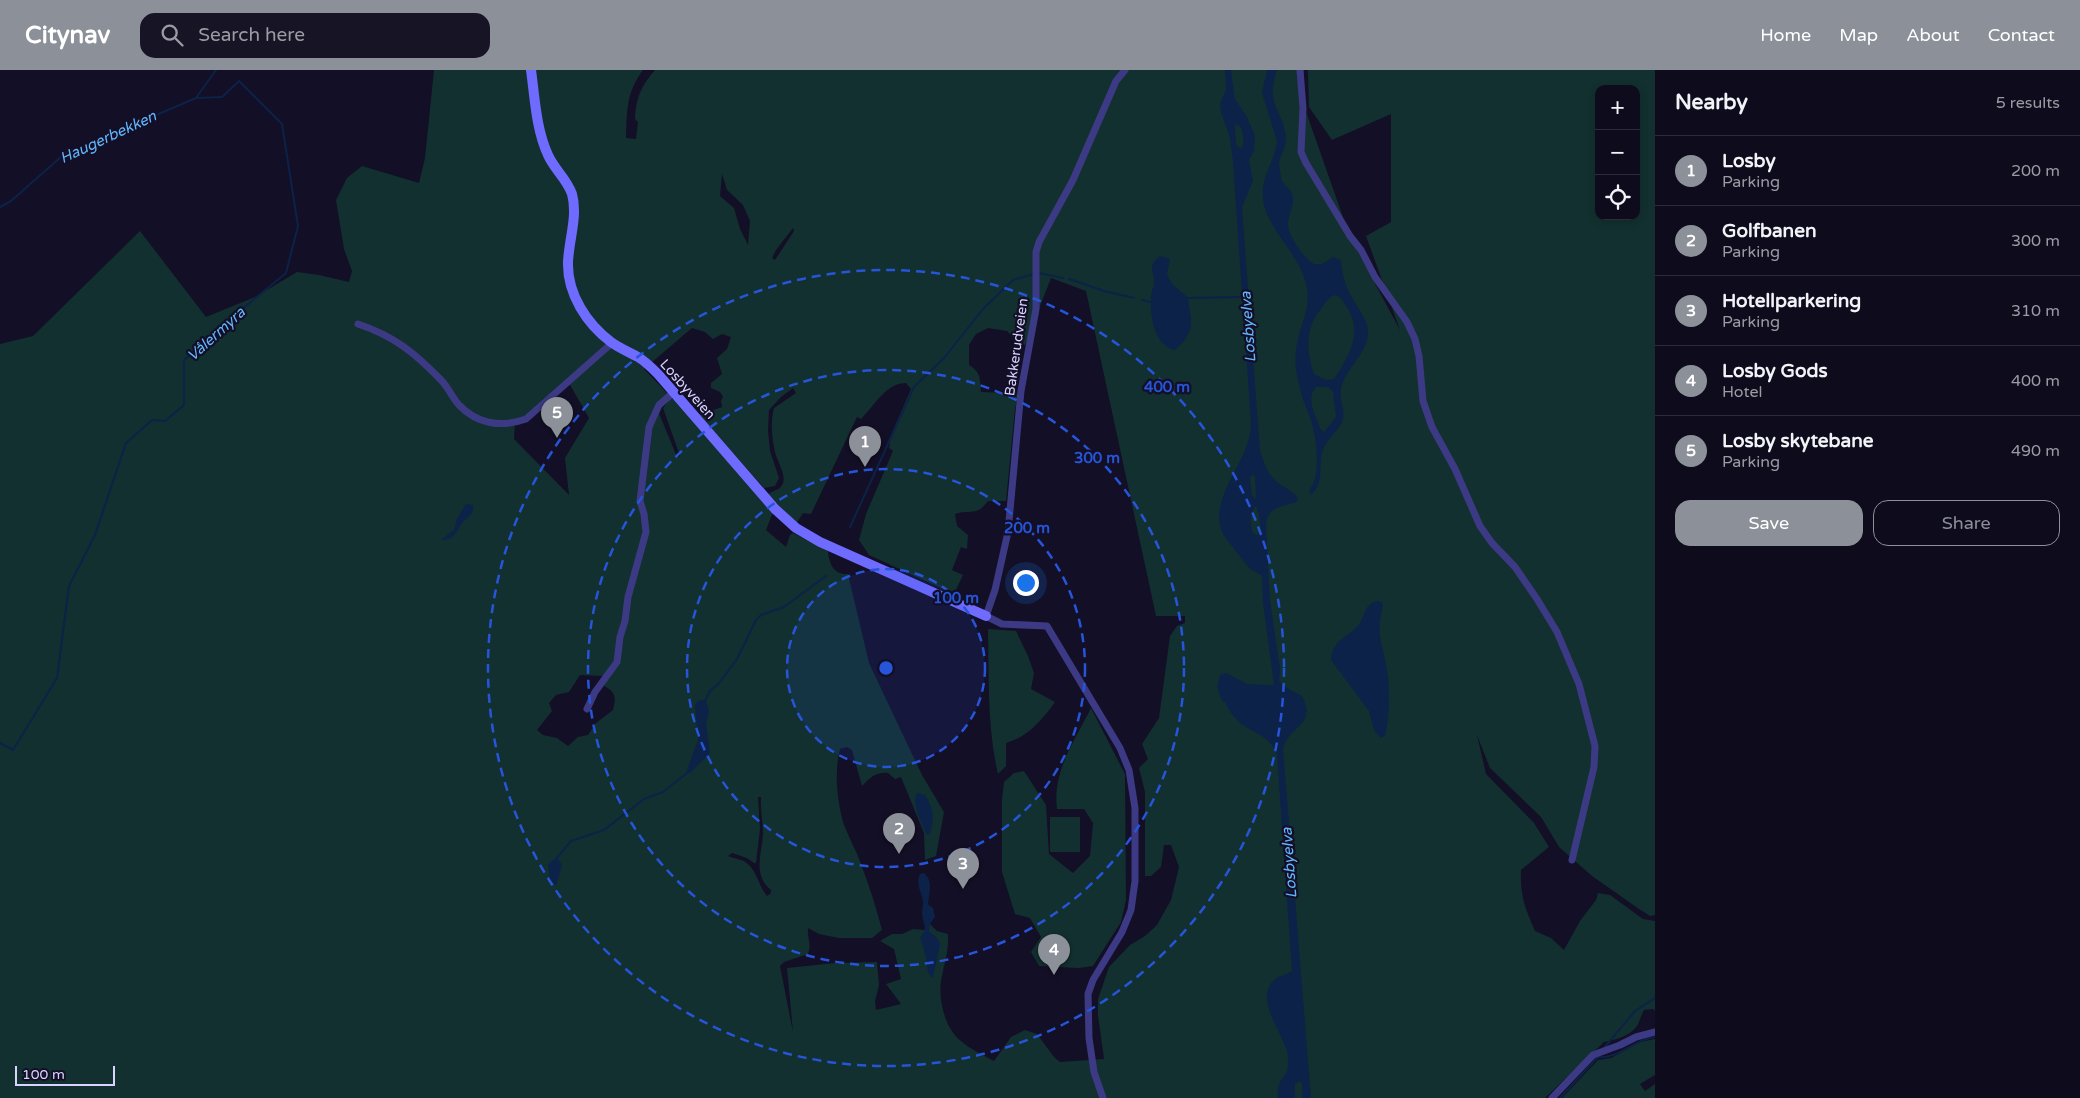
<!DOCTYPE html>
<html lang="en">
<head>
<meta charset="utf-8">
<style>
  :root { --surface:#0e0b1c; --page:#171425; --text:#f1f3f6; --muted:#9b9ba3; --line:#2e2b3b; --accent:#8c9099 }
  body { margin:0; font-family:"Varela Round",sans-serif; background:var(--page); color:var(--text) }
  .controls { position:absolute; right:15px; top:15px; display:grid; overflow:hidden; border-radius:10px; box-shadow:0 2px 8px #0003 }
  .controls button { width:45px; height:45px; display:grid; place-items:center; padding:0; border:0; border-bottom:1px solid var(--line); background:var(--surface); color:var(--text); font:25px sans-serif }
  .scale { position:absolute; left:15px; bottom:12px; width:100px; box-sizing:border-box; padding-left:5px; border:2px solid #d9d4ff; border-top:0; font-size:14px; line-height:18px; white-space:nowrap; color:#d9d4ff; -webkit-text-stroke:4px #130f26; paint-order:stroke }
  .you { position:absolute; left:1025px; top:512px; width:18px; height:18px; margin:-12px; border:4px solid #fff; border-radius:50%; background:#1a73e8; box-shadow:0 0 0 8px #1a73e833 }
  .badge { display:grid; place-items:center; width:32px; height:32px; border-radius:50%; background:var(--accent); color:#fff; font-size:16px; font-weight:700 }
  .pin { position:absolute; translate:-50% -41px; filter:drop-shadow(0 1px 2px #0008) }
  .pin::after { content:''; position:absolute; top:26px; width:18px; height:15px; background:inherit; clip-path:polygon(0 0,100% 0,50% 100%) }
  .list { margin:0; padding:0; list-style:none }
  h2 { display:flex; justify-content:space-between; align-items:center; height:65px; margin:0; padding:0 20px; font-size:21px }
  h2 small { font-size:16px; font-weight:400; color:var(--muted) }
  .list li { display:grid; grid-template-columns:32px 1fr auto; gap:15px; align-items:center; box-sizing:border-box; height:70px; padding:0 20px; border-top:1px solid var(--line) }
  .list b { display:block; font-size:19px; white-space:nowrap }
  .list p { margin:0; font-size:16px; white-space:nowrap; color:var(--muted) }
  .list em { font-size:16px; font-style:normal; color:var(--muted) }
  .actions { display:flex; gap:10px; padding:15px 20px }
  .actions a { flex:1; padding:11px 0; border:1px solid var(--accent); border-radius:15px; text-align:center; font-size:18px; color:var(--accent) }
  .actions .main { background:var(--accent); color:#fff }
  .icon { flex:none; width:28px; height:28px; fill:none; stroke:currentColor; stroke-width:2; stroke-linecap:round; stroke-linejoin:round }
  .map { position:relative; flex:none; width:1655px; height:1028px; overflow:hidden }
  header { display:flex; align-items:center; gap:30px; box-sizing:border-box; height:70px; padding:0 25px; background:var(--accent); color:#fff }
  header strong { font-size:24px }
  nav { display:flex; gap:28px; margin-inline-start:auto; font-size:18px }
  .search { width:350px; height:45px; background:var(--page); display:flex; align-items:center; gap:12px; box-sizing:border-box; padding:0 18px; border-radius:15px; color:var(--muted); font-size:19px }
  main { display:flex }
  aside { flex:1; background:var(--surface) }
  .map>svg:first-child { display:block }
  .green { fill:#12302f; fill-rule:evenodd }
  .water { fill:#0c2248; fill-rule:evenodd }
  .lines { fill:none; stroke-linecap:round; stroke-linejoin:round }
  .stream { stroke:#0c2248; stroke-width:2 }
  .minor { stroke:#3d3a85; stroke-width:7 }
  .secondary { stroke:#6f6bff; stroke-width:10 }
  .ring { fill:none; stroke:#2655da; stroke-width:2.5; stroke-dasharray:9 6 }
  .labels { text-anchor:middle; stroke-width:4.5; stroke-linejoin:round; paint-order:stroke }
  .street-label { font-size:14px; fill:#d9d4ff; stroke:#130f26 }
  .water-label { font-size:15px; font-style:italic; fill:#62b6ff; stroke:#130f26 }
  .centre { fill:#2655da; stroke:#130f26; stroke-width:2.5 }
  .ring-label { font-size:15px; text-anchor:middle; font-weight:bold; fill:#2655da; stroke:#130f26; stroke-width:4.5; stroke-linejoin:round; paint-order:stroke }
</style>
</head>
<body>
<header>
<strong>Citynav</strong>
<div class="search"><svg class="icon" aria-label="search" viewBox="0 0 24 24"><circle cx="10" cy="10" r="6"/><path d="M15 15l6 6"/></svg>Search here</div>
<nav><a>Home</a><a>Map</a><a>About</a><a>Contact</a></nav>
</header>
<main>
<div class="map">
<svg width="1655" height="1028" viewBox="0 0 1655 1028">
  <rect width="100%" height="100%" fill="#130f26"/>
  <path class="green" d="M434,0H643C626,23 627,41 626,68L636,69L638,52L635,49C636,28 641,16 655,0H1304V36L1350,167L1400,260L1366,166L1391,152V44L1332,70L1309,37L1308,0H1655V845L1650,846L1639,839L1592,806L1559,777L1541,747L1490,698L1477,665L1486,704L1534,753L1549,777L1521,800C1520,825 1525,839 1535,861L1551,868L1564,880L1580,851L1596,830L1598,823L1610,825L1643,849L1655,851V941L1653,939L1644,940C1641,945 1640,951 1637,956C1630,966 1615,970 1604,972L1545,1028H0V274L33,266L140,161L206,247L255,227L297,202L319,205L349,212L352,201L344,179L336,130L347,108L362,96L419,113L425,88ZM1599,19H1636V146H1599ZM722,104L727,120L743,135L750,151L748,175L740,159L734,138L720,126ZM793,158L794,161L775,190L772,188L776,180ZM1051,208L1086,221L1156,546H1185V553L1177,556L1170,566L1159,648L1142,674L1148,689L1139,698L1145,722V806H1151L1161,797L1164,775H1171L1179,797L1171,830L1157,855L1145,866L1130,875L1109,897L1098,929V945L1104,989L1060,992L1054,987L1037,964L1025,960L1011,967L994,991C983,985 970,979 961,971C944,958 937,926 942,906C945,891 949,879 948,864L937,861L930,854L924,860L913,859L902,864H892L880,871L894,879L901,909L886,914L901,934L876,940L875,931L879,915L877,892L835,893L787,898L793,962L780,896L784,892L808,884C812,873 807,869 808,858L819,864L839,868H872L882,860C876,837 869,815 861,794C856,780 849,768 844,755C837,732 834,702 840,679L847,677L852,680L862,716C871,707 876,702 888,703L895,709L901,707L924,763L925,790L936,786L944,742L922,705L869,593L848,504C834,505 829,494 828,481L793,463L790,465L786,477L766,460L773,442L675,330L671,328L663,338L680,386L677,387L656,336L668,324L644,299L692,258L705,262L713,269L722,264L731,267L727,279L717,288L722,304L711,313V318L720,322L723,327L721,331L722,337L699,345L764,418L775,416L779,408L770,381L768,361L769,340L781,327L793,318L796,323L774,338C770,352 772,369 775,382C777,391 786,404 783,413C781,420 774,420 768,424L796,454L803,443L811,444L857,347L861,349C874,336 886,313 906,313L911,319L891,365L889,378L893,381L866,444L859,470L869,485L954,524L963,505L952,500L961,477L967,479L968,465L957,456L955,444C971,439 976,447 988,431H1006L1015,339L1018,325L1015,317H1011L1007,323L981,322C980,309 981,302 969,295V275L976,264L988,258L1007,261L1019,275H1025ZM569,313L589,348L565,388L569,425L514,369L515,350L526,349ZM580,605L602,606L606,610L604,616C616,622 616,628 613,640L596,653L588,665L578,667L568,676L557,668L543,665L537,660L552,641L549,633L556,625L569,622ZM758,727H761C760,740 763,751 763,764C762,783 752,805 771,820V823L767,826C758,815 757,799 744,791C739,789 732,788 728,786L732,783L747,788L754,793H756L760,759Z
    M988,559L1016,561L1028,586L1034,603L1031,619L1055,632C1041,651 1029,666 1006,673V696L998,704C987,657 989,607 988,559Z
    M1091,638L1125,704L1126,830L1121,852L1093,896L1079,898L1039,896L1031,882L1041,867L1030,848L1015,844L1002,802V730L1004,712L1014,703L1024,701L1046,735L1049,784L1073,803L1090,786L1093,753L1084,739H1057C1052,702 1075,670 1091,638Z
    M1050,747H1080V782H1050Z
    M1655,969V1005L1640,1014L1645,1021L1655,1014V1028H1562L1598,990L1611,988L1640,972Z"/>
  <path class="water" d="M1225,0H1231L1235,29L1247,47L1255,66L1254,81L1249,90L1253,111L1242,137L1260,381C1264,392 1267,403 1276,411C1282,417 1295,421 1298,429L1296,432C1279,438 1268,436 1266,456L1270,531L1280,599L1279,611L1287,618L1302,626C1318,656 1288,655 1283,679L1311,1028H1302V1014L1300,1011L1295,1014V1028H1278C1275,1009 1289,1007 1288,993C1288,989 1288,985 1287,981C1282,963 1256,931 1272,912C1277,906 1286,905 1292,901L1277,685C1271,664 1249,663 1236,649C1231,644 1228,638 1225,632L1222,631L1217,617L1220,605L1226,603L1247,614L1274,615L1263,533L1262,506C1259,503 1256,503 1252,500C1249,499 1225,467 1223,464C1206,428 1251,391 1251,354L1233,92L1230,68L1221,42L1220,33L1226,20ZM1235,54L1241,57C1243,64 1245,73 1241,79L1236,75ZM1252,405L1255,406L1256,429L1252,426L1250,409ZM1256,436L1259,445L1261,462L1257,465L1253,463C1250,454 1249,443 1256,436Z
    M1267,0H1277C1265,37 1282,36 1286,67C1287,78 1278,89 1279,96C1280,100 1281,108 1282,111C1286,117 1291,119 1293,127C1294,136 1289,144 1288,153C1287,165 1304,188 1314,194H1322L1333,187L1341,190C1342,204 1345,216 1353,229C1358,239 1367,249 1368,260C1370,282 1345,298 1341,319C1339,329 1345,339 1343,349C1339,362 1326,369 1322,382C1318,398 1325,412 1311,425L1309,420C1321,409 1317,370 1312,354C1309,342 1302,331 1300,318C1297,307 1294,293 1296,281C1298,255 1314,239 1305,210C1296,181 1268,160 1263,130C1260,107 1275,92 1277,71L1262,23ZM1335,225C1341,227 1343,231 1346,236C1364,261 1349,287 1334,309L1326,310L1314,304C1306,281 1305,258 1321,239C1325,233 1328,228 1335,225ZM1316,317H1328L1333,322L1336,347L1324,362L1321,360C1316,346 1305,329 1316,317Z
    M1160,186L1170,189L1167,204L1172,214L1188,228L1191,249V258L1185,270L1175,280C1153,275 1150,245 1151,227C1151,223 1153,219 1154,215C1155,201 1146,197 1160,186Z
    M466,434L473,435C474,444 470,445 464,451C456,459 457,470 441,470L454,460L457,449Z
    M1377,531L1382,532L1383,536C1375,567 1383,573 1387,600C1390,621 1390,646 1385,666L1381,668L1374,660L1369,641L1331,590C1331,585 1332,580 1336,575C1343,566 1355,562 1361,551C1366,542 1365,534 1377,531Z
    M703,630L706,632L709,640L706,654L710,683L690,703H687V700L698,670L695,635L698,631Z
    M917,723L925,725C934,738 935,751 929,765H927C922,754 911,734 917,723Z
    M554,789H558L562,795L556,816L550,809L548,795Z
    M924,803C934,812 929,823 928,834L933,838L935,847L930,854L929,861L938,869L940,875L933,907H931L928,902L926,887L920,867C928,858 924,855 922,845C922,840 923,836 923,832C922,822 915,815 920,804Z"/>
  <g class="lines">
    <path class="stream" d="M0,137L11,131L63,85L196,28L216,0
      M1039,203L1063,208
      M1069,209L1104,221L1134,228
      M1188,228L1243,227
      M1142,230L1151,232
      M850,457L914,317L944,288L983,239L1013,210L1034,204
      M705,631L710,621L719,613L737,589L756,550L761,545L784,537L826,506
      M0,673L13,680L57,608L69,516L95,465L126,373L152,350L165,351L184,335V290L230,249L286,203L298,156L282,54L239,11L222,27L196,28
      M556,789L571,771L604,760L644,729L663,722L687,703
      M1604,978L1635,941L1655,928
      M1597,987C1618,990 1634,969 1655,967
      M1560,1028L1597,988"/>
    <path class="minor" d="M1300,0L1303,38L1301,82L1306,93L1350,166L1361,180L1375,207L1407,252L1415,269L1419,286L1423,331L1432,357L1455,399L1480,456L1492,473L1515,497L1537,529L1557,562L1579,614L1595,676L1594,697L1572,790
      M358,254C394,266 415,283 441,310C448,317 452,327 459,335C477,354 501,358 526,349L612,273
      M587,639L595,622L617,592L620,567L625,551L628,527L646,462L644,444L640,431L649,357L659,335L674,322
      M1103,1028L1094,1002L1089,968L1088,924L1093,910L1122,862L1131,840L1135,811V738L1129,700L1120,678L1047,556L1002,554L986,546L995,520L1008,462L1021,321L1036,239V182L1039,172L1073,110L1116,11L1125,0
      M1552,1028L1593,985L1620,975L1636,967L1655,962"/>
    <path class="secondary" d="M531,0C535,29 536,59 548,85C554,99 567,109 572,124C578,146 569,169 568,192C567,224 587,254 611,272C619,278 629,282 638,287C645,291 652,298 658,304L775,439L796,458L820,472L986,546"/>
  </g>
  <circle cx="886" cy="598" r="99" fill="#2655da" fill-opacity=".12"/>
  <g class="ring">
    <circle cx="886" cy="598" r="99"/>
    <circle cx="886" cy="598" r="199"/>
    <circle cx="886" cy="598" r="298"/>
    <circle cx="886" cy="598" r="398"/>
  </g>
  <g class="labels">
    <g class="street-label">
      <text transform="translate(1016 277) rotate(-82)" y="5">Bakkerudveien</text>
      <text transform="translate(688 319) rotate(48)" y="5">Losbyveien</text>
    </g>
    <g class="water-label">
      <text transform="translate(108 67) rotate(-25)" y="5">Haugerbekken</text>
      <text transform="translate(1248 257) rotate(-94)" y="5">Losbyelva</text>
      <text transform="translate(216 264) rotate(-42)" y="5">Vålermyra</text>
      <text transform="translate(1289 793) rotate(-94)" y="5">Losbyelva</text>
    </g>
  </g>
  <circle cx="886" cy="598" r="8" class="centre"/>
  <g class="ring-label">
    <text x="1167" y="322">400 m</text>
    <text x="1097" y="393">300 m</text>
    <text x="1027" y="463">200 m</text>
    <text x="956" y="533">100 m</text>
  </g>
</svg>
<div class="controls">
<button>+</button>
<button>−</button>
<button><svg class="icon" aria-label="locate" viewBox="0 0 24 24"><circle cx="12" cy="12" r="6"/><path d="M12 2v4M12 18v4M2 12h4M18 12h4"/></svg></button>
</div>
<div class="scale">100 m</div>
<div class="you"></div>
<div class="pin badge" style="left:865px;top:397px">1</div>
<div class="pin badge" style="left:899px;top:784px">2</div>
<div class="pin badge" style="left:963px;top:819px">3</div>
<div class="pin badge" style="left:1054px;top:905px">4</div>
<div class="pin badge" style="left:557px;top:368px">5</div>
</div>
<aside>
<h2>Nearby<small>5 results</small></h2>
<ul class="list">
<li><span class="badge">1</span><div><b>Losby</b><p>Parking</p></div><em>200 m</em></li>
<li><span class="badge">2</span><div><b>Golfbanen</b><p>Parking</p></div><em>300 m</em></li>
<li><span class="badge">3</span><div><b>Hotellparkering</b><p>Parking</p></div><em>310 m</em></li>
<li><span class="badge">4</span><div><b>Losby Gods</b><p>Hotel</p></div><em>400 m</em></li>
<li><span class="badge">5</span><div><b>Losby skytebane</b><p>Parking</p></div><em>490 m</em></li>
</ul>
<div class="actions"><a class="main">Save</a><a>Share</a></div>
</aside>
</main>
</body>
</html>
